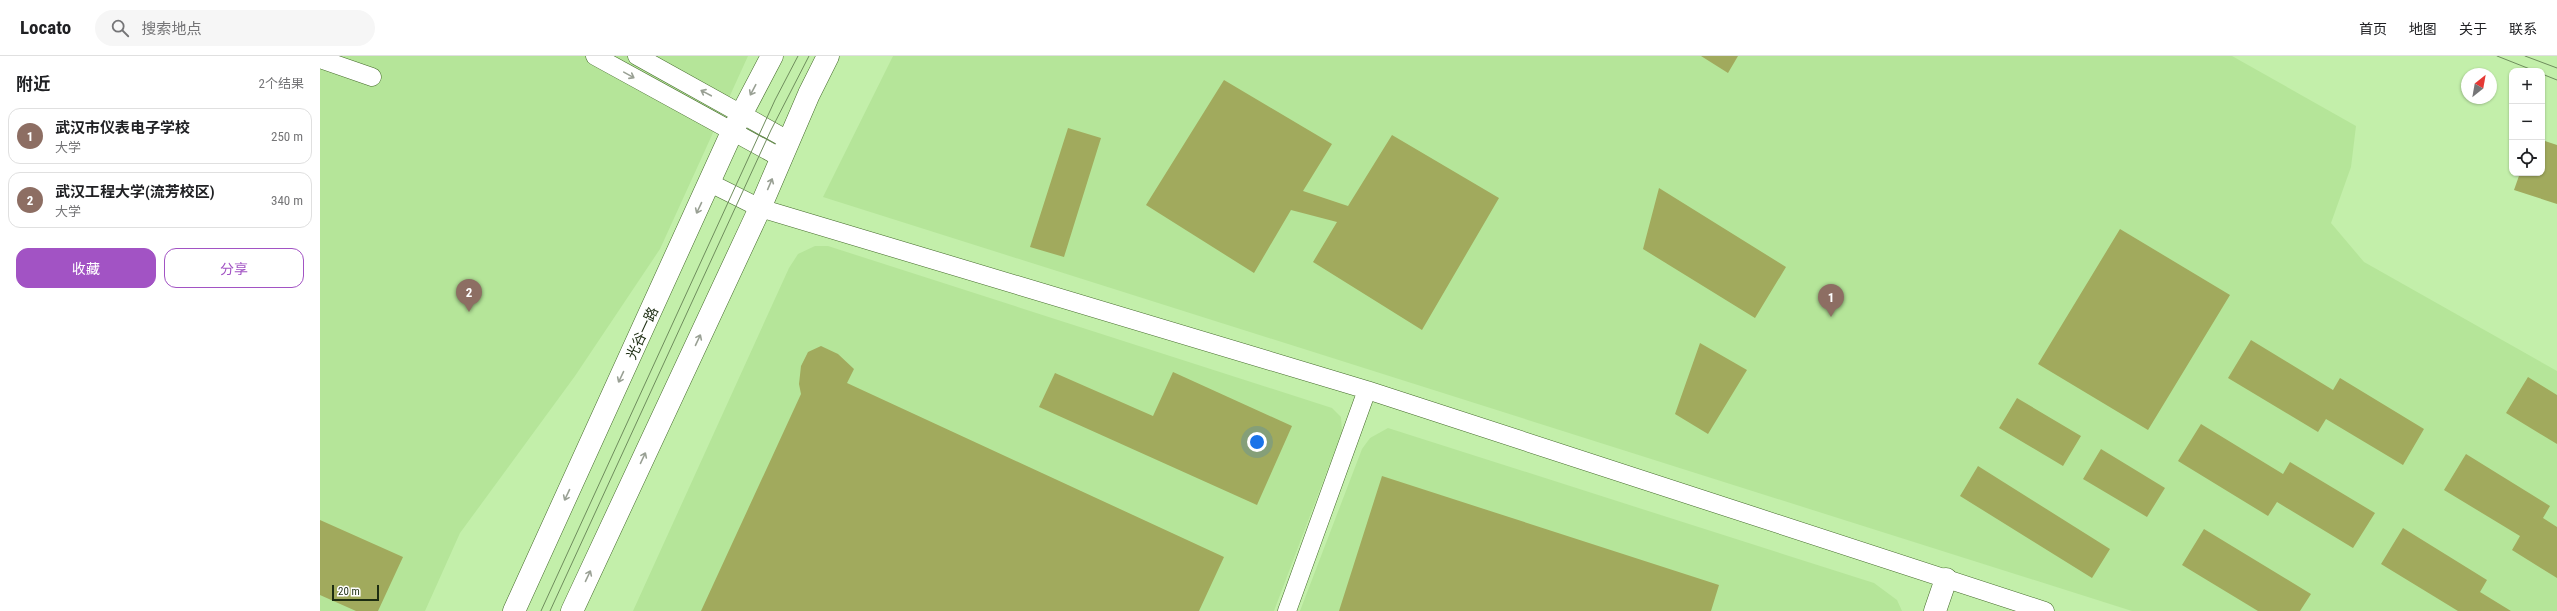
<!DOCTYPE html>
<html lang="zh">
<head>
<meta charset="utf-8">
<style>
  :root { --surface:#fff; --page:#f6f6f6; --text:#202124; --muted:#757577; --line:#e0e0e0; --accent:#a253c4 }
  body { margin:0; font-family:"Roboto Condensed","Noto Sans SC",sans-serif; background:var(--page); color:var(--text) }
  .controls { position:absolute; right:12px; top:12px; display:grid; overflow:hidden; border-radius:8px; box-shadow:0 1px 3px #0004 }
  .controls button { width:36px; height:36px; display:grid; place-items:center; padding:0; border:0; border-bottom:1px solid var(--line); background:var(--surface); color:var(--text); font:20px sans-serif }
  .compass { position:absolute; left:2141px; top:12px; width:36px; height:36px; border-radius:50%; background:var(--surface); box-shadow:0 1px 3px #0004; rotate:31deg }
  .scale { position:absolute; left:12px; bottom:10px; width:47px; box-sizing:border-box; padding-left:4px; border:2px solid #1d2d12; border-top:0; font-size:11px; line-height:14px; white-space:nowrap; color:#1d2d12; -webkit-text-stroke:3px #fff; paint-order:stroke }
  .you { position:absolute; left:937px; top:386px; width:14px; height:14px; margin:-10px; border:3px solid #fff; border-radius:50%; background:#1a73e8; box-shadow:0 0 0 6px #1a73e833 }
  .badge { display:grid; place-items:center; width:26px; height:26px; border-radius:50%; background:var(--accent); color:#fff; font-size:13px; font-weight:700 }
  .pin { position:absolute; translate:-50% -33px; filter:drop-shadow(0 1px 2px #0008) }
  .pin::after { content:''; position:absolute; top:21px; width:14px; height:12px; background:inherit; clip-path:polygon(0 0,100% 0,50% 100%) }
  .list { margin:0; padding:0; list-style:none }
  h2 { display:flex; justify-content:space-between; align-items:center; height:52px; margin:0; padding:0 16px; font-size:17px }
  h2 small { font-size:13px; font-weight:400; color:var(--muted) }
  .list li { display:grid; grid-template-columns:26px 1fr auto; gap:12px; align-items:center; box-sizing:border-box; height:56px; margin:0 8px 8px; padding:0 8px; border:1px solid var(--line); border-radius:12px }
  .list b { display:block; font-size:15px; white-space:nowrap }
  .list p { margin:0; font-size:13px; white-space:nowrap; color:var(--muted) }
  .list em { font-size:13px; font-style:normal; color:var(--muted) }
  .actions { display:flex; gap:8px; padding:12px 16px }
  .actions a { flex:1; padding:9px 0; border:1px solid var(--accent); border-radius:12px; text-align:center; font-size:14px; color:var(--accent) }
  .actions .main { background:var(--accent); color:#fff }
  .icon { flex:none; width:22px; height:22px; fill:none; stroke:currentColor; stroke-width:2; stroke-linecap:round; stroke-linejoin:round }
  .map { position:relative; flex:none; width:2237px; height:555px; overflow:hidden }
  header { display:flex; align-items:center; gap:24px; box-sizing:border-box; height:56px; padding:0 20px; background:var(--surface); border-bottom:1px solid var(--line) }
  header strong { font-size:19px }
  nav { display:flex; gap:22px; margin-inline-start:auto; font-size:14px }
  .search { width:280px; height:36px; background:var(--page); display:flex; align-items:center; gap:10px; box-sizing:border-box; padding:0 14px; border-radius:22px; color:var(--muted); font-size:15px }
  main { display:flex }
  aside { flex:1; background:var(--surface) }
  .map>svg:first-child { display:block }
  .built { fill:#b5e599 }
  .building { fill:#a1aa5d }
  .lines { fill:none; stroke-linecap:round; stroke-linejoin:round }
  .minor-casing { stroke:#436929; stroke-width:19 }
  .major-casing { stroke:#436929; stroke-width:23 }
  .minor { stroke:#fff; stroke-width:18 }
  .major { stroke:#fff; stroke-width:22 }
  .tram { stroke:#6f8d5d; stroke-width:1 }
  .oneway { stroke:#99a094 }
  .labels { text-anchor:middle; stroke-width:3.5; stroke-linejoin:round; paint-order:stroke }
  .street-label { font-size:14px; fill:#1d2d12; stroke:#fff }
</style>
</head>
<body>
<header>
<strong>Locato</strong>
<div class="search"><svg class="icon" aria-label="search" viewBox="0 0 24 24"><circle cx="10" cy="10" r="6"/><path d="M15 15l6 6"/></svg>搜索地点</div>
<nav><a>首页</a><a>地图</a><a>关于</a><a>联系</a></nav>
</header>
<main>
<aside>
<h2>附近<small>2个结果</small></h2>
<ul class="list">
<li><span class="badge" style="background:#8d6e63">1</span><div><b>武汉市仪表电子学校</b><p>大学</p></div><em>250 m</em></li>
<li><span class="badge" style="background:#8d6e63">2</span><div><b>武汉工程大学(流芳校区)</b><p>大学</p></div><em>340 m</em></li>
</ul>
<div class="actions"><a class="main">收藏</a><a>分享</a></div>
</aside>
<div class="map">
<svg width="2237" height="555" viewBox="0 0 2237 555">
  <rect width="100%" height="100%" fill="#c3efaa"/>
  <path class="built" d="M0,0H428L340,193L255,320L140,477L105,555H0Z
    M573,0H1912L2036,70L2031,111L2011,167L2044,206L2237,315V555H1812L503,141Z
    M495,190H508L1012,352L1021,361L1022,375L954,555H313L469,212L478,198Z
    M1068,372L1554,527L1577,544L1582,555H980L1042,393L1050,382Z"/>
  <path class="building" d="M1381,0H1418L1408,17Z
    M904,24L1012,88L983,135L1028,150L1072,79L1179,142L1102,274L993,206L1017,166L971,154L934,217L826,149Z
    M748,72L781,82L744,201L710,191Z
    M2222,84L2237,89V148L2194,134L2200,117H2222Z
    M1339,132L1466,211L1435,262L1323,193Z
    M1800,173L1910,239L1828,374L1718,308Z
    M1931,284L2013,334L2020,322L2104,373L2083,409L2006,363L1998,376L1908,322Z
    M1380,287L1427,314L1388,378L1355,358Z
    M501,290L518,298L534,313L527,327L904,501L879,555H381L481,338L479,328L481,310L488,296Z
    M853,316L972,370L937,449L719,351L735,317L833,360Z
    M2208,321L2237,339V388L2186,357Z
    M1697,342L1761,380L1743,410L1679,372Z
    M1881,368L1963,418L1970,406L2055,457L2033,492L1957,446L1948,460L1858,405Z
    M1781,393L1845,432L1827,461L1763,423Z
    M2146,398L2230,450L2223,462L2237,471V522L2192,494L2200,480L2124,434Z
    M1658,410L1790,493L1772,522L1640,440Z
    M1062,420L1399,529L1391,555H1019Z
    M0,464L83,501L58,555H36L0,539Z
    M2083,472L2167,524L2160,536L2191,555H2138L2061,508Z
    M1884,473L1991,538L1980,555H1938L1862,509Z"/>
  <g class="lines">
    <g class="minor-casing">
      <path id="minor" d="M275,0L461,102
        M317,0L468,84
        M0,3L52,21
        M390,127L440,152L1047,334L1725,555
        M967,555L1047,334"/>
    </g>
    <g class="major-casing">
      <path id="major" d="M194,555L412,76L452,0
        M252,555L440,152L489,38L508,0
        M1615,555L1626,523"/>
    </g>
    <use href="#minor" class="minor"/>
    <use href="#major" class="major"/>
    <path class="tram" d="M2177,0L2215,15
      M2205,0L2237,12
      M2222,18L2237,24
      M221,555L455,44L478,0
      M230,555L451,74L489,0"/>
  </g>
  <defs><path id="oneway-shaft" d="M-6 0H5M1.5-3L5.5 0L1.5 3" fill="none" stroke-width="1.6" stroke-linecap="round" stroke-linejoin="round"/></defs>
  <g class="oneway">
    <use href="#oneway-shaft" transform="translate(309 19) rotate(29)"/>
    <use href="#oneway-shaft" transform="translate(433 34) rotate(118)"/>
    <use href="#oneway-shaft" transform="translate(386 37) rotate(-152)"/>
    <use href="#oneway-shaft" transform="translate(450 128) rotate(-67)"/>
    <use href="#oneway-shaft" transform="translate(379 152) rotate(115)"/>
    <use href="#oneway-shaft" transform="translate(378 284) rotate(-65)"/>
    <use href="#oneway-shaft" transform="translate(301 321) rotate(115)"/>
    <use href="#oneway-shaft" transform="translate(323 402) rotate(-65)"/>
    <use href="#oneway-shaft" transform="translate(247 439) rotate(115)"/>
    <use href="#oneway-shaft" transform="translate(268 520) rotate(-65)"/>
  </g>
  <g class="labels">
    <g class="street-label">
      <text transform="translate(322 277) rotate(-65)" y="5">光谷一路</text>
    </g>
  </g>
</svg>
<div class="controls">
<button>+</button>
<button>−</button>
<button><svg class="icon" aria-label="locate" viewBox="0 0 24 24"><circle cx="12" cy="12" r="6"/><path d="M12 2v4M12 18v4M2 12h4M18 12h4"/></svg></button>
</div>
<svg class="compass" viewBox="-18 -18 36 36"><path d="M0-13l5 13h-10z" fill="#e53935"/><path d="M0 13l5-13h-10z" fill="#757577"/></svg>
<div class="scale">20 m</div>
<div class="you"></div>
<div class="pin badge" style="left:1511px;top:261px;background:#8d6e63">1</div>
<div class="pin badge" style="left:149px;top:256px;background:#8d6e63">2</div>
</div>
</main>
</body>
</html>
